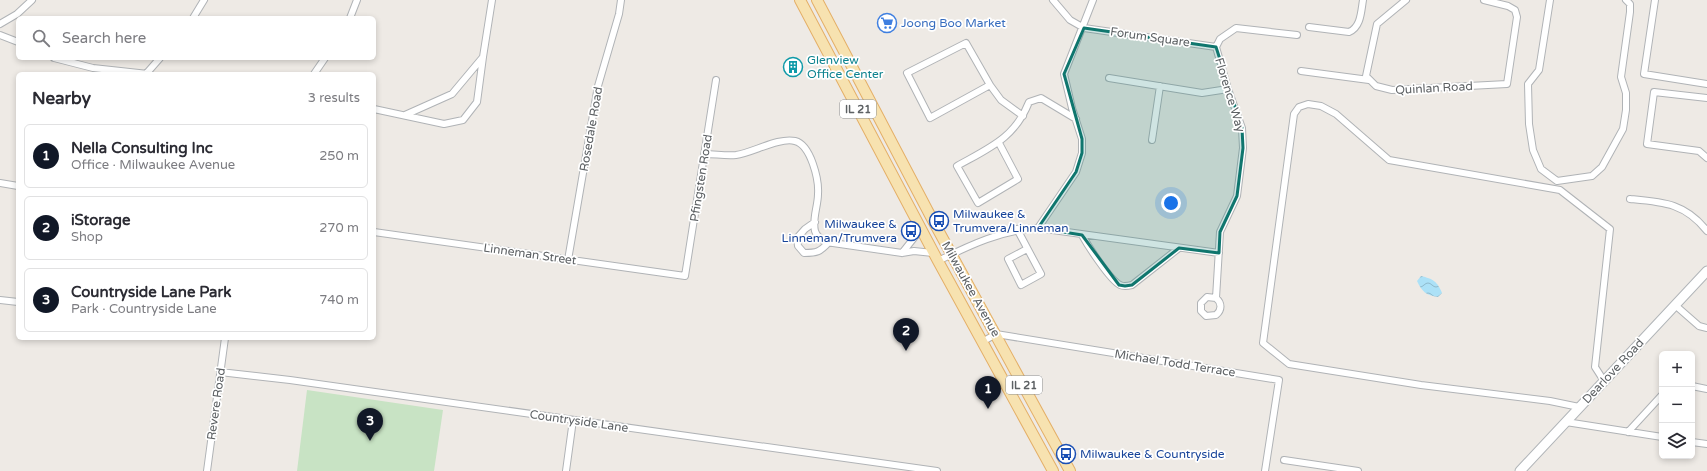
<!DOCTYPE html>
<html lang="en">
<head>
<meta charset="utf-8">
<style>
  :root { --surface:#fff; --page:#f2f2f3; --text:#2b2b33; --muted:#7c7c81; --line:#e1e1e2; --accent:#111827 }
  body { margin:0; font-family:"Varela Round",sans-serif; background:var(--page); color:var(--text) }
  .controls { position:absolute; right:12px; bottom:12px; display:grid; overflow:hidden; border-radius:6px; box-shadow:0 2px 6px #0003 }
  .controls button { width:36px; height:36px; display:grid; place-items:center; padding:0; border:0; border-bottom:1px solid var(--line); background:var(--surface); color:var(--text); font:20px sans-serif }
  .you { position:absolute; left:1171px; top:203px; width:14px; height:14px; margin:-10px; border:3px solid #fff; border-radius:50%; background:#1a73e8; box-shadow:0 0 0 6px #1a73e833 }
  .badge { display:grid; place-items:center; width:26px; height:26px; border-radius:50%; background:var(--accent); color:#fff; font-size:13px; font-weight:700 }
  .pin { position:absolute; translate:-50% -33px; filter:drop-shadow(0 1px 2px #0008) }
  .pin::after { content:''; position:absolute; top:21px; width:14px; height:12px; background:inherit; clip-path:polygon(0 0,100% 0,50% 100%) }
  .list { margin:0; padding:0; list-style:none }
  h2 { display:flex; justify-content:space-between; align-items:center; height:52px; margin:0; padding:0 16px; font-size:17px }
  h2 small { font-size:13px; font-weight:400; color:var(--muted) }
  .list li { display:grid; grid-template-columns:26px 1fr auto; gap:12px; align-items:center; box-sizing:border-box; height:64px; margin:0 8px 8px; padding:0 8px; border:1px solid var(--line); border-radius:6px }
  .list b { display:block; font-size:15px; white-space:nowrap }
  .list p { margin:0; font-size:13px; white-space:nowrap; color:var(--muted) }
  .list em { font-size:13px; font-style:normal; color:var(--muted) }
  .icon { flex:none; width:22px; height:22px; fill:none; stroke:currentColor; stroke-width:2; stroke-linecap:round; stroke-linejoin:round }
  .map { position:relative; flex:none; width:1707px; height:471px; overflow:hidden }
  .search { position:absolute; background:var(--surface); box-shadow:0 2px 6px #0003; left:16px; top:16px; width:360px; height:44px; display:flex; align-items:center; gap:10px; box-sizing:border-box; padding:0 14px; border-radius:6px; color:var(--muted); font-size:15px }
  .panel { position:absolute; background:var(--surface); box-shadow:0 2px 6px #0003; left:16px; top:72px; width:360px; height:268px; border-radius:6px }
  .map>svg:first-child { display:block }
  .green { fill:#c8e3c4 }
  .water { fill:url(#water-waves) }
  .lines { fill:none; stroke-linecap:round; stroke-linejoin:round }
  .minor-casing { stroke:#b0b3b6; stroke-width:8 }
  .secondary-casing { stroke:#b1b5b8; stroke-width:11 }
  .primary-casing { stroke:#e4af67; stroke-width:12 }
  .minor { stroke:#fff; stroke-width:6 }
  .secondary { stroke:#fff; stroke-width:9 }
  .primary { stroke:#f7e2b0; stroke-width:10 }
  .marked { fill:#0f766e; fill-opacity:0.2; stroke:#0f766e; stroke-width:3; stroke-linejoin:round }
  .labels { text-anchor:middle; stroke-width:3.5; stroke-linejoin:round; paint-order:stroke }
  .shield { fill:#fff; stroke:#8e9092; stroke-width:1 }
  .shield-label { font-size:11px; font-weight:bold; fill:#5d6164 }
  .shop-label { font-size:12px; fill:#366cbe; stroke:#fff; text-anchor:start }
  .street-label { font-size:12px; fill:#5d6164; stroke:#fff }
  .culture-label { font-size:12px; fill:#0d838f; stroke:#fff; text-anchor:start }
  .transit-label { font-size:12px; fill:#164399; stroke:#fff; text-anchor:start }
</style>
</head>
<body>
<div class="map">
<svg width="1707" height="471" viewBox="0 0 1707 471">
  <defs>
    <pattern id="water-waves" width="16" height="10" patternUnits="userSpaceOnUse"><rect width="16" height="10" fill="#ace1f7"/><path d="M0 5q4-4 8 0t8 0" fill="none" stroke="#8fbacc"/></pattern>
  </defs>
  <rect width="100%" height="100%" fill="#eeeae5"/>
  <path class="green" d="M307,390L443,410L434,471H297Z"/>
  <path class="water" d="M1421,276C1433,279 1437,281 1442,293L1438,297C1426,295 1422,292 1417,281Z"/>
  <g class="lines">
    <g class="minor-casing">
      <path id="minor" d="M1053,0L1070,20L1084,28L1216,47
        M1406,0L1377,24L1366,76L1376,86L1392,90L1507,84L1517,17L1515,10L1508,6L1484,0
        M1550,0L1539,70L1528,84L1529,124L1533,150L1541,169L1557,181L1592,176L1602,167L1623,129L1626,110V93L1621,77L1630,12V4L1626,0
        M1655,0L1644,74L1707,84
        M193,18L204,0
        M350,18L357,0
        M0,24L17,14L32,0
        M1309,27L1349,32C1361,27 1361,12 1363,0
        M0,35L18,42
        M54,58L93,68L148,74
        M1301,71L1369,80
        M146,74L160,58
        M314,74L325,58
        M1109,78L1202,93L1228,89
        M990,85L930,118L907,73L966,43L990,85L1001,100L1023,116
        M1707,98L1654,92L1647,144L1699,151L1707,158
        M374,109L444,124L463,120L477,102L483,57
        M405,115L452,94L483,57L492,0
        M1152,140L1160,86
        M999,143L1018,179L978,203L957,166C989,148 1015,138 1029,102L1041,98L1076,119
        M705,154C715,154 726,156 736,155C752,153 779,137 795,141C811,145 819,180 818,194C818,206 812,219 815,231C817,237 821,239 826,242L902,253L914,251L933,253
        M0,183L18,186
        M1630,199C1663,202 1685,203 1707,231
        M815,222L805,229L797,238L798,246L804,253C817,253 820,252 829,242
        M1038,228L1076,172L1082,153V139L1072,108L1064,74L1093,0
        M1017,229L1041,274L1021,285L1008,259L1027,249
        M374,232L685,276L716,80
        M1082,235C1088,246 1110,280 1120,285C1124,287 1128,286 1132,285L1179,248
        M902,253L921,229
        M568,260L598,86L619,14L621,0
        M938,261C970,245 1002,230 1038,228L1219,253
        M1216,298L1207,297L1201,303V311L1206,316L1216,315C1222,310 1222,303 1216,298L1220,232L1237,196L1243,148L1242,128L1228,89L1216,47L1220,39L1236,28L1297,35
        M0,300L18,302
        M1675,305L1699,326L1707,328
        M982,342L996,334L1279,380L1265,471
        M220,372L290,380L937,471
        M1692,386L1707,389
        M1579,407L1550,401L1421,385L1289,364L1263,343L1294,114L1299,107L1308,104L1321,106L1336,114L1389,160L1560,190L1610,229L1595,367L1604,381
        M1566,422L1662,437
        M1628,432L1662,395
        M1692,442L1707,444
        M1284,460L1358,471
        M207,471L225,338
        M566,471L573,420"/>
    </g>
    <g class="secondary-casing">
      <path id="secondary" d="M1520,471L1707,271"/>
    </g>
    <g class="primary-casing">
      <path id="primary" d="M800,0L938,261L1053,471
        M817,0L931,217L1070,471"/>
    </g>
    <use href="#minor" class="minor"/>
    <use href="#secondary" class="secondary"/>
    <use href="#primary" class="primary"/>
  </g>
  <path class="marked" d="M1084,28L1216,47L1242,128L1243,148L1237,196L1220,232L1219,253L1179,248L1132,285L1125,286L1119,285L1082,235L1038,228L1076,172L1082,153V139L1064,74Z"/>
  <defs>
    <g id="supermarket-ring" transform="scale(1)"><circle r="9.5" fill="#fff" stroke="#3f7fe0" stroke-width="1.5"/><path d="M-6-5.5h2.5l.6 2H6L4.5 2H-2.5L-4.4-4H-6ZM-1.5 3.2a1.3 1.3 0 1 0 .1 0ZM3 3.2a1.3 1.3 0 1 0 .1 0Z" fill="#3f7fe0"/></g>
    <g id="building-ring" transform="scale(1)"><circle r="9.5" fill="#fff" stroke="#0f9aa8" stroke-width="1.5"/><path d="M-4-6H4V6H1V3H-1V6H-4ZM-2.5-4.3h1.7v1.8h-1.7ZM.8-4.3h1.7v1.8H.8ZM-2.5-1h1.7V.8h-1.7ZM.8-1h1.7V.8H.8Z" fill="#0f9aa8"/></g>
    <g id="bus-ring" transform="scale(1)"><circle r="9.5" fill="#fff" stroke="#1a4fb4" stroke-width="1.5"/><path d="M-5-6H5V4H4V6H2V4H-2V6H-4V4H-5ZM-3.5-4V0h7V-4ZM-3.5 1.2v1.5H-2V1.2ZM2 1.2v1.5H3.5V1.2Z" fill="#1a4fb4"/></g>
  </defs>
  <g fill-rule="evenodd">
    <use href="#supermarket-ring" x="887" y="23"/>
    <use href="#building-ring" x="793" y="67"/>
    <use href="#bus-ring" x="939" y="221"/>
    <use href="#bus-ring" x="911" y="231"/>
    <use href="#bus-ring" x="1066" y="454"/>
  </g>
  <g class="labels">
    <g class="shield">
      <rect x="840" y="100" width="36" height="18" rx="3"/>
      <rect x="1006" y="376" width="36" height="18" rx="3"/>
    </g>
    <g class="shield-label">
      <text x="858" y="113">IL 21</text>
      <text x="1024" y="389">IL 21</text>
    </g>
    <g class="shop-label">
      <text x="901" y="27">Joong Boo Market</text>
    </g>
    <g class="street-label">
      <text transform="translate(1150 37) rotate(8)" y="4">Forum Square</text>
      <text transform="translate(1434 88) rotate(-3)" y="4">Quinlan Road</text>
      <text transform="translate(1230 95) rotate(73)" y="4">Florence Way</text>
      <text transform="translate(591 129) rotate(-80)" y="4">Rosedale Road</text>
      <text transform="translate(701 178) rotate(-81)" y="4">Pfingsten Road</text>
      <text transform="translate(530 254) rotate(8)" y="4">Linneman Street</text>
      <text transform="translate(971 289) rotate(61)" y="4">Milwaukee Avenue</text>
      <text transform="translate(1175 363) rotate(9)" y="4">Michael Todd Terrace</text>
      <text transform="translate(1613 371) rotate(-47)" y="4">Dearlove Road</text>
      <text transform="translate(216 404) rotate(-82)" y="4">Revere Road</text>
      <text transform="translate(579 421) rotate(8)" y="4">Countryside Lane</text>
    </g>
    <g class="culture-label">
      <text x="807" y="64">Glenview<tspan x="807" dy="14">Office Center</tspan></text>
    </g>
    <g class="transit-label">
      <text x="953" y="218">Milwaukee &amp;<tspan x="953" dy="14">Trumvera/Linneman</tspan></text>
      <text x="897" y="228" text-anchor="end">Milwaukee &amp;<tspan x="897" dy="14">Linneman/Trumvera</tspan></text>
      <text x="1080" y="458">Milwaukee &amp; Countryside</text>
    </g>
  </g>
</svg>
<div class="controls">
<button>+</button>
<button>−</button>
<button><svg class="icon" aria-label="layers" viewBox="0 0 24 24"><path d="M12 4l9 5-9 5-9-5zM3 14l9 5 9-5"/></svg></button>
</div>
<div class="you"></div>
<div class="pin badge" style="left:988px;top:409px">1</div>
<div class="pin badge" style="left:906px;top:351px">2</div>
<div class="pin badge" style="left:370px;top:441px">3</div>
<div class="search"><svg class="icon" aria-label="search" viewBox="0 0 24 24"><circle cx="10" cy="10" r="6"/><path d="M15 15l6 6"/></svg>Search here</div>
<section class="panel">
<h2>Nearby<small>3 results</small></h2>
<ul class="list">
<li><span class="badge">1</span><div><b>Nella Consulting Inc</b><p>Office · Milwaukee Avenue</p></div><em>250 m</em></li>
<li><span class="badge">2</span><div><b>iStorage</b><p>Shop</p></div><em>270 m</em></li>
<li><span class="badge">3</span><div><b>Countryside Lane Park</b><p>Park · Countryside Lane</p></div><em>740 m</em></li>
</ul>
</section>
</div>
</body>
</html>
